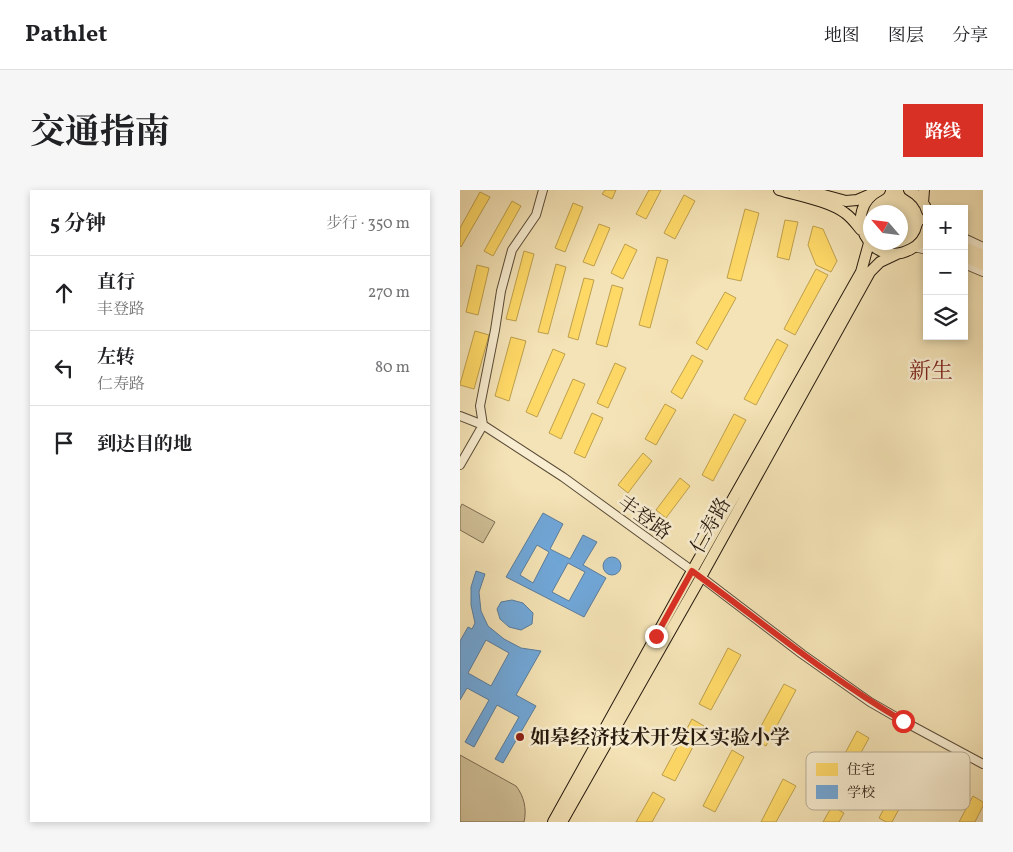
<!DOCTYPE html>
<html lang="zh">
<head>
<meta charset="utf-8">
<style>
  :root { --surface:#fff; --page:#f6f6f6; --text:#202124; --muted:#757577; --line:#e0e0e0; --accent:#d93025 }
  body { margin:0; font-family:Vollkorn,"Noto Serif SC",serif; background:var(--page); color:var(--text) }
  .controls { position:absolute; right:15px; top:15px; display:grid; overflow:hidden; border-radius:0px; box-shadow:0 2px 8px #0003 }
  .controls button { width:45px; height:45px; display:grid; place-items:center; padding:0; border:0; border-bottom:1px solid var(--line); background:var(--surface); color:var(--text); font:25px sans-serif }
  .compass { position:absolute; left:403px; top:15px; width:45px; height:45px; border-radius:50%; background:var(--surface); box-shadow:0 2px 8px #0003; rotate:298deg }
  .stop { position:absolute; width:15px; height:15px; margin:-11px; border:4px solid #d93025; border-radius:50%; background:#fff }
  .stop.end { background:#d93025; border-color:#fff; box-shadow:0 1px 5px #0008 }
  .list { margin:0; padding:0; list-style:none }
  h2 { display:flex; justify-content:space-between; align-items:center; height:65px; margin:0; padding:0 20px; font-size:21px }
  h2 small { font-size:16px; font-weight:400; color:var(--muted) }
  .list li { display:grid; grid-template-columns:32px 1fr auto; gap:15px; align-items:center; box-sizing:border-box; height:75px; padding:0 20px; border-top:1px solid var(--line) }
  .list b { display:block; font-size:19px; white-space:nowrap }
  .list p { margin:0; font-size:16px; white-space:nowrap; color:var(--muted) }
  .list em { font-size:16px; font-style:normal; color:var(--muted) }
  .icon { flex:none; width:28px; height:28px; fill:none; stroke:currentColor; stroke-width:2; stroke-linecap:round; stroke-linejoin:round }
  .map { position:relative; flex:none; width:523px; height:632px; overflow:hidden; border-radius:0px }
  header { display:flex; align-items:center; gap:30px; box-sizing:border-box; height:70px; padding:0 25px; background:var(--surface); border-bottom:1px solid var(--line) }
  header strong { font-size:24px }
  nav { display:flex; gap:28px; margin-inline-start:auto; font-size:18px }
  .intro { display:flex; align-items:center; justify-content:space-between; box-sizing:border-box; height:120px; padding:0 30px }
  h1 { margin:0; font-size:35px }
  .button { padding:12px 22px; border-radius:0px; background:var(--accent); color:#fff; font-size:18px; font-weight:700 }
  main { display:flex; gap:30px; padding:0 30px }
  aside { flex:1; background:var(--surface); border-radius:0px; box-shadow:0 2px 8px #0003 }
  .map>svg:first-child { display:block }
  .green { fill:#d1c199; stroke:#7c6d54 }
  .homes { fill:#ffd966; stroke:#be9f4c }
  .schools { fill:#6fa8dc; stroke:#597d9e; fill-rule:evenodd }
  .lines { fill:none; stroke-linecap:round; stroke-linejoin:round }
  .minor-casing { stroke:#5a4c38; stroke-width:10 }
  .major-casing { stroke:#26190e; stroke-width:12 }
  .minor { stroke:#f8edd0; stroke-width:8 }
  .major { stroke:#f4e3b6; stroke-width:10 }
  .route { stroke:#d93025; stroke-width:6 }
  .poi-dot { fill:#8f2418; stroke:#f8edd0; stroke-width:2 }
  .labels { text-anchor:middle; stroke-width:5; stroke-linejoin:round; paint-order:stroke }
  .street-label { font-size:20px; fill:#26190e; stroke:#f8edd0 }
  .poi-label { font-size:20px; font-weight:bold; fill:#26190e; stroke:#f8edd0; text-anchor:start }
  .quarter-label { font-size:22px; fill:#7a1f14; stroke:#f8edd0 }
  .key { fill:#f8edd0; stroke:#b9ad96; stroke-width:1 }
  .key-label { font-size:14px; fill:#26190e }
</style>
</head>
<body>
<header>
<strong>Pathlet</strong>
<nav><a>地图</a><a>图层</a><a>分享</a></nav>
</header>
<div class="intro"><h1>交通指南</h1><a class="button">路线</a></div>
<main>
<aside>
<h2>5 分钟<small>步行 · 350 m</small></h2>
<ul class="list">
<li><svg class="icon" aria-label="ahead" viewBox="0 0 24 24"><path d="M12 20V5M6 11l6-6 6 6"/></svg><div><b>直行</b><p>丰登路</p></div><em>270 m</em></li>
<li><svg class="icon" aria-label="left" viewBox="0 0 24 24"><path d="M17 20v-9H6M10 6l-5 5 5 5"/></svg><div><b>左转</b><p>仁寿路</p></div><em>80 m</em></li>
<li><svg class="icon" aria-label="arrive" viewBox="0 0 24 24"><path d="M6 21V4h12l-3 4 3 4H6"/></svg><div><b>到达目的地</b></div></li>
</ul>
</aside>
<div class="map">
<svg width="523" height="632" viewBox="0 0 523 632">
  <rect width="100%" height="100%" fill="#f4e3b6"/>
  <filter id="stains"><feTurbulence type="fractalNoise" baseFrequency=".004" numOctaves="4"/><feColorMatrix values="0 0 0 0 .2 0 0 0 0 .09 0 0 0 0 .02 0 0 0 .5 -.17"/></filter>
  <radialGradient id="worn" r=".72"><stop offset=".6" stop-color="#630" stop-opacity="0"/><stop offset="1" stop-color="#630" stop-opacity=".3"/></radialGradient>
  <path class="green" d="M2,314L35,332L23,353L0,340V318Z
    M0,565L56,596C64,606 67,619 64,632H0Z"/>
  <path class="homes" d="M145,0H156L152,9L142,4Z
    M189,0H201L186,29L176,24Z
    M20,2L30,7L1,57L0,56V38Z
    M224,5L235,11L215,49L204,43Z
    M52,11L61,16L33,66L24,61Z
    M113,13L123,17L105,62L95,58Z
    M285,19L299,23L281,91L267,88Z
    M325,30L338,32L329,70L317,67Z
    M139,34L150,38L134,76L123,72Z
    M353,36L363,39L377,71L371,82L356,75L348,55Z
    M165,54L177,60L163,89L151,83Z
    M64,61L74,64L56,131L46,129Z
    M197,67L208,70L190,138L179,135Z
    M96,74L106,77L88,144L78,142Z
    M17,75L29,78L18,125L6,122Z
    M356,79L368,85L335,145L324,139Z
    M124,88L134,90L118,150L108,147Z
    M152,95L163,98L147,157L136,154Z
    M265,102L276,108L247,160L236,153Z
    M15,141L29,145L14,199L0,195V194Z
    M51,147L66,151L49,211L35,206Z
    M317,149L328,155L296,215L284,209Z
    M93,159L105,164L77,227L66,222Z
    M232,165L243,171L222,209L211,202Z
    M155,173L166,178L148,218L137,213Z
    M113,189L125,194L101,249L89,243Z
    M205,214L216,220L196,255L185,249Z
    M132,223L143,228L125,268L114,263Z
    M274,224L286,230L253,291L242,285Z
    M183,263L192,271L168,303L158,295Z
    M220,288L230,296L206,328L196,320Z
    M268,458L281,465L251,520L239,514Z
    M324,494L336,500L306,556L294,549Z
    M232,529L244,536L215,591L202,585Z
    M397,541L409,548L379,603L367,597Z
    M272,560L284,567L255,622L243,616Z
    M448,573L461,579L432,632H426L419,628Z
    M323,589L336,596L316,632H301Z
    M193,602L205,609L192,632H176Z
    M513,606L523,612V616L515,632H499Z
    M372,616L384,623L379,632H363Z"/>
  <path class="schools" d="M83,323L103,334L90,359L110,369L123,345L137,352L123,375L146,388L124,427L46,387ZM77,355L89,362L73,393L60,385ZM108,373L125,382L109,411L92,402Z
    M143 376a9 9 0 1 1 18 0a9 9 0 1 1-18 0Z
    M16,381L25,384L19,402L21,421L28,436L44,449L61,458L81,461L56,505L76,516L43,573L35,569L59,527L37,515L14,557L5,552L29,510L7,498L0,510V451L8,437L12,439L15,433L11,415V397ZM26,450L49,463L31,496L8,483Z
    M52,410L63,413L73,423L72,434L61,440L49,437L40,429L37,419L41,412Z"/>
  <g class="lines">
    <g class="minor-casing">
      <path id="minor" d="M504,48L523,57
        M454,57L467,60
        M504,74L523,82
        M0,226L23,235L103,287L241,387L342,464L410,512L443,531L523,574
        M0,275L23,235L20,216L35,140L41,101L52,60L76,25L83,0"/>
    </g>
    <g class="major-casing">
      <path id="major" d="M319,0C339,6 369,11 385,23C392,28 396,34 401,40
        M345,0L386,11L397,10L411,4
        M420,0C379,21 411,81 451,59C459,55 465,47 467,38
        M449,0C458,5 464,11 467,21
        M463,13L464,0
        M504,57L523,65
        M504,66L523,75
        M93,632L232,381L401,82L409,53
        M102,632L241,387L410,82L420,72L437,64"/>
    </g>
    <use href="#minor" class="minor"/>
    <use href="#major" class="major"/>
  </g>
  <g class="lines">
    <path class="route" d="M196,446L232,381C302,432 368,487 443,531"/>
  </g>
  <circle class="poi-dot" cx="60" cy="547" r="5"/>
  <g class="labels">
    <g class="street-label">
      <text transform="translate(185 327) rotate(36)" y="7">丰登路</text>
      <text transform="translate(250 335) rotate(-61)" y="7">仁寿路</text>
    </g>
    <g class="poi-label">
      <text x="70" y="554">如皋经济技术开发区实验小学</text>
    </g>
    <g class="quarter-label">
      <text x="471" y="188">新生</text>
    </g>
  </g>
  <rect x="346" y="562" width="164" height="58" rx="8" class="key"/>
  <rect x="356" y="573" width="22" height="13" fill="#ffd966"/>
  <rect x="356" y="595" width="22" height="14" fill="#6fa8dc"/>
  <g class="key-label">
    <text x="387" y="584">住宅</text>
    <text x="387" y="607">学校</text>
  </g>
  <rect width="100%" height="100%" filter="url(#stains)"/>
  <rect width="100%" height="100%" fill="url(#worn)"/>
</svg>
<div class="controls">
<button>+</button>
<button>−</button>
<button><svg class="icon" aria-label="layers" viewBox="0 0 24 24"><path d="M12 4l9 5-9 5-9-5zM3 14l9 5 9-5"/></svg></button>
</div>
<svg class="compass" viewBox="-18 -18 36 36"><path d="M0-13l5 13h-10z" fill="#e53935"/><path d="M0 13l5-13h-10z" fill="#757577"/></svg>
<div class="stop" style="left:443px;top:531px"></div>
<div class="stop end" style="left:196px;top:446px"></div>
</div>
</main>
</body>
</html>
